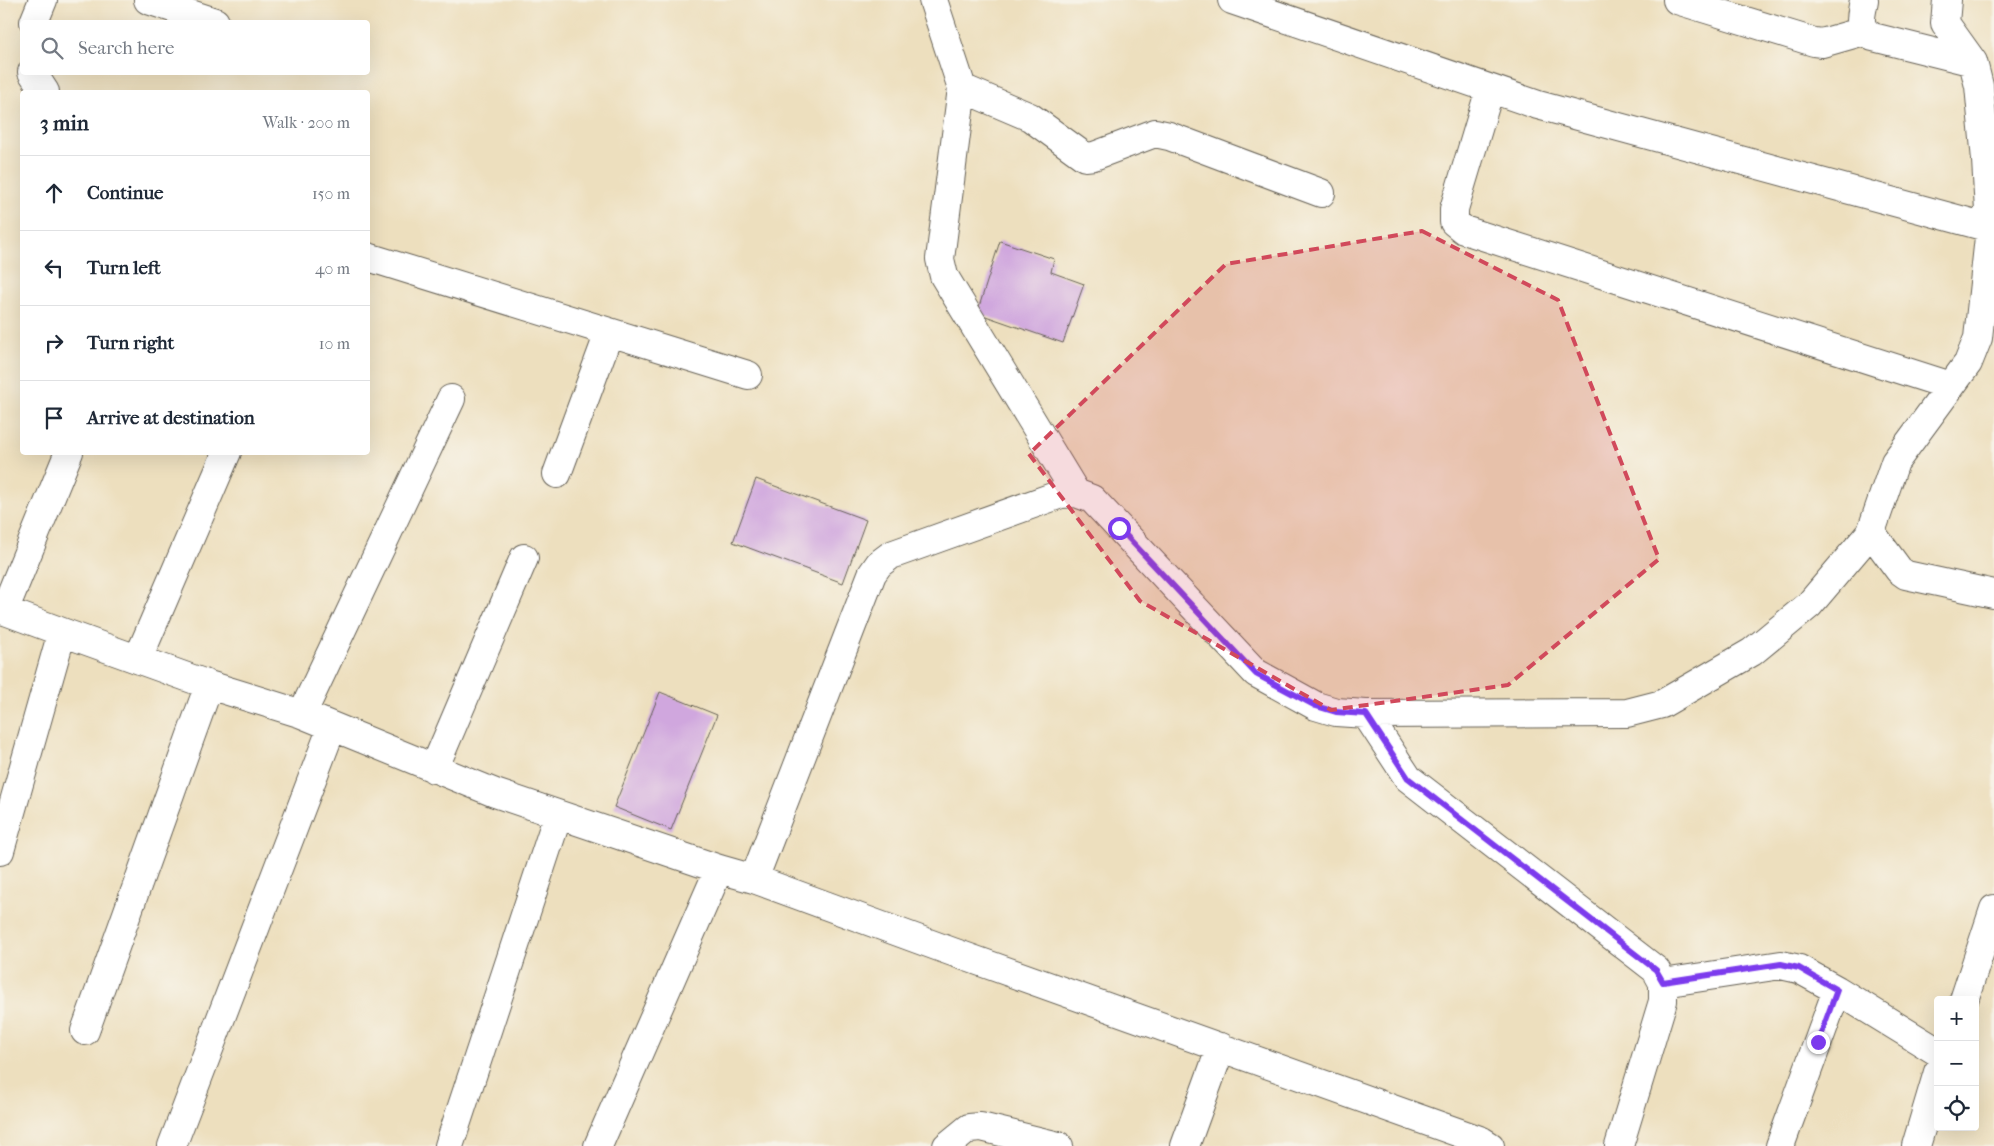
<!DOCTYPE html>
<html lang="en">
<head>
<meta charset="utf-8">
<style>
  :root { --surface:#fff; --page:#f2f2f3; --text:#1f2937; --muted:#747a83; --line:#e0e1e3 }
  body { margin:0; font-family:"IM FELL French Canon",serif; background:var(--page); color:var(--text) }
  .controls { position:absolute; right:15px; bottom:15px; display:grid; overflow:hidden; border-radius:5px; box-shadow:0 5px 20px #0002 }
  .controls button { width:45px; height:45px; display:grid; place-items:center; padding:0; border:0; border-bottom:1px solid var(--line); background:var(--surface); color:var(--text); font:25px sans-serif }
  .stop { position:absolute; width:15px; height:15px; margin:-11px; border:4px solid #7c3aed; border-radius:50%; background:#fff }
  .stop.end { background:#7c3aed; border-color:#fff; box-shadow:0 1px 5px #0008 }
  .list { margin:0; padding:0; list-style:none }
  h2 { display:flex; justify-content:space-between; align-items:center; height:65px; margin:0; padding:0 20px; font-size:21px }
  h2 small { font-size:16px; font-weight:400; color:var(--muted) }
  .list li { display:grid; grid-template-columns:32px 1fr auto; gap:15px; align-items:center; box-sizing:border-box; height:75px; padding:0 20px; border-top:1px solid var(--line) }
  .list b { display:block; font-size:19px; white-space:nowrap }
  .list em { font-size:16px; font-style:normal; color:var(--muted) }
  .icon { flex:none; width:28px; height:28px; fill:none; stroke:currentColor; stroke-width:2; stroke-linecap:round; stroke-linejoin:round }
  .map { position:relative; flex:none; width:1994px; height:1146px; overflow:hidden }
  .search { position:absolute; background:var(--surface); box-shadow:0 5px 20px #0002; left:20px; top:20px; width:350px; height:55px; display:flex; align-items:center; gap:12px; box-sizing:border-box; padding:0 18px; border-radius:5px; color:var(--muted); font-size:19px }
  .panel { position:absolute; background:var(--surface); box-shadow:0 5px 20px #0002; left:20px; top:90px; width:350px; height:365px; border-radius:5px }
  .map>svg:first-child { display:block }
  .building { fill:#d0a7de }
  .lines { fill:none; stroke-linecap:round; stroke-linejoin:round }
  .minor-casing { stroke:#656055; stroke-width:30 }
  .minor { stroke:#fff; stroke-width:28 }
  .route { stroke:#7c3aed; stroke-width:6 }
  .marked { fill:#d1495b; fill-opacity:0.2; stroke:#d1495b; stroke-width:4; stroke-dasharray:10 6; stroke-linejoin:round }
</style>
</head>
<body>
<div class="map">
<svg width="1994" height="1146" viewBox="0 0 1994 1146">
  <rect width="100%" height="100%" fill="#f7f3e8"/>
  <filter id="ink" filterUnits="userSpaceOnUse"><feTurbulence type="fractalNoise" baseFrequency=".02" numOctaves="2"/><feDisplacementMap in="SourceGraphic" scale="10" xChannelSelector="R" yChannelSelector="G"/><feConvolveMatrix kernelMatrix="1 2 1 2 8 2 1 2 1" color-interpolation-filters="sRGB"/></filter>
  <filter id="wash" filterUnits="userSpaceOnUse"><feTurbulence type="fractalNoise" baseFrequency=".0096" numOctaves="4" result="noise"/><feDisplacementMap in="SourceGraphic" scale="20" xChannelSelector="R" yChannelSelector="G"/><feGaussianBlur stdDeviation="1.12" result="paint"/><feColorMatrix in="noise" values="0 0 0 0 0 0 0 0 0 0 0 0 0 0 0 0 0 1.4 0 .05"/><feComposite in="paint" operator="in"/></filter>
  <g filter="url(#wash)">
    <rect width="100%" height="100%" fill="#eddfbe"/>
    <g id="blocks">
      <path class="building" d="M1000,241L1054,259L1051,272L1084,284L1063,343L977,313Z
        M756,479L866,520L843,583L733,542Z
        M660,692L717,715L671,830L614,807Z"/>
    </g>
  </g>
  <g filter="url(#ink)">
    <use href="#blocks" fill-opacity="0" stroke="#656055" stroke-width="1"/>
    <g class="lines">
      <g class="minor-casing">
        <path id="minor" d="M148,0L215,22
          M933,0L962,88L940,259L944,276L1076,493
          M1232,0L1538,105L1990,228L1994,232
          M1677,0L1814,42L1822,43L1864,31
          M1864,0C1861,18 1856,27 1873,37L1973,62
          M34,22L43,0
          M32,72L45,92
          M962,88L1030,117L1085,157L1094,156L1155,133L1169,136L1321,193
          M1490,89L1454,209V222L1464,230L1951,386
          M368,257L748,375
          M557,474L609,333
          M1871,532L1899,570L1906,575L1994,594
          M0,609L62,632L0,851
          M4,611L69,452
          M62,632L209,685L302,714L495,793L719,869L754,879L950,951L1482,1141L1490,1146
          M138,659L227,452
          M302,714L451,399
          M1366,714L1408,778L1656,970L1663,983V1001L1619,1146
          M434,769L524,558
          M754,879L872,574L879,564L891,555L1061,494L1076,493L1092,499L1256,673L1316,706L1336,712L1366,714L1627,713L1662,704L1752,652L1809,605L1871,532L1895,462L1968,363L1978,338L1990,228L1986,160L1979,86L1973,62L1945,23L1947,0
          M1663,983L1781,965L1799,969L1837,990L1938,1052
          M1964,1000L1994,909
          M85,1031L209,685
          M172,1146L332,727
          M449,1146L558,815
          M598,1146L719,869
          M947,1146L969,1128L981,1127L1059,1146
          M1185,1146L1221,1047
          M1780,1146L1837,990
          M1916,1146L1938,1072"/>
      </g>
      <use href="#minor" class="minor"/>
    </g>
  </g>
  <g class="lines" filter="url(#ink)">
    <path class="route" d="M1119,528L1256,674L1316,706L1336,712L1366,714L1408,778L1656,970L1663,982L1781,964L1799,968L1837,990L1818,1042"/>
  </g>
  <path class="marked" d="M1422,231L1558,300L1659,559L1508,685L1331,710L1140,601L1029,454L1226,264Z"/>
</svg>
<div class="controls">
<button>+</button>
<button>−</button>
<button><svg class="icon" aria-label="locate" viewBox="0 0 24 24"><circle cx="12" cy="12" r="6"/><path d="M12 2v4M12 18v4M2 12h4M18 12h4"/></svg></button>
</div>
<div class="stop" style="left:1119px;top:528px"></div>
<div class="stop end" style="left:1818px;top:1042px"></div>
<div class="search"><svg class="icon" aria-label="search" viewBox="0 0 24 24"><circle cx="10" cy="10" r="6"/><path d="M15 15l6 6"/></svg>Search here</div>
<section class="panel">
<h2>3 min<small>Walk · 200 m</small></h2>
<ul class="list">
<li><svg class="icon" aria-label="ahead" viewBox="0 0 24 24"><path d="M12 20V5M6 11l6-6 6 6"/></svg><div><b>Continue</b></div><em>150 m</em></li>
<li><svg class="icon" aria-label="left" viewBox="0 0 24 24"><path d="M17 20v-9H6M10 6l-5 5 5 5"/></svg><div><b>Turn left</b></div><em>40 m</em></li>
<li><svg class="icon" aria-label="right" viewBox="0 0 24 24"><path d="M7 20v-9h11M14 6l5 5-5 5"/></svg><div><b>Turn right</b></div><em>10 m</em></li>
<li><svg class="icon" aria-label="arrive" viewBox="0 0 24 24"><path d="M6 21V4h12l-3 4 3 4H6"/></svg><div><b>Arrive at destination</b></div></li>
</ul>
</section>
</div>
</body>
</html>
